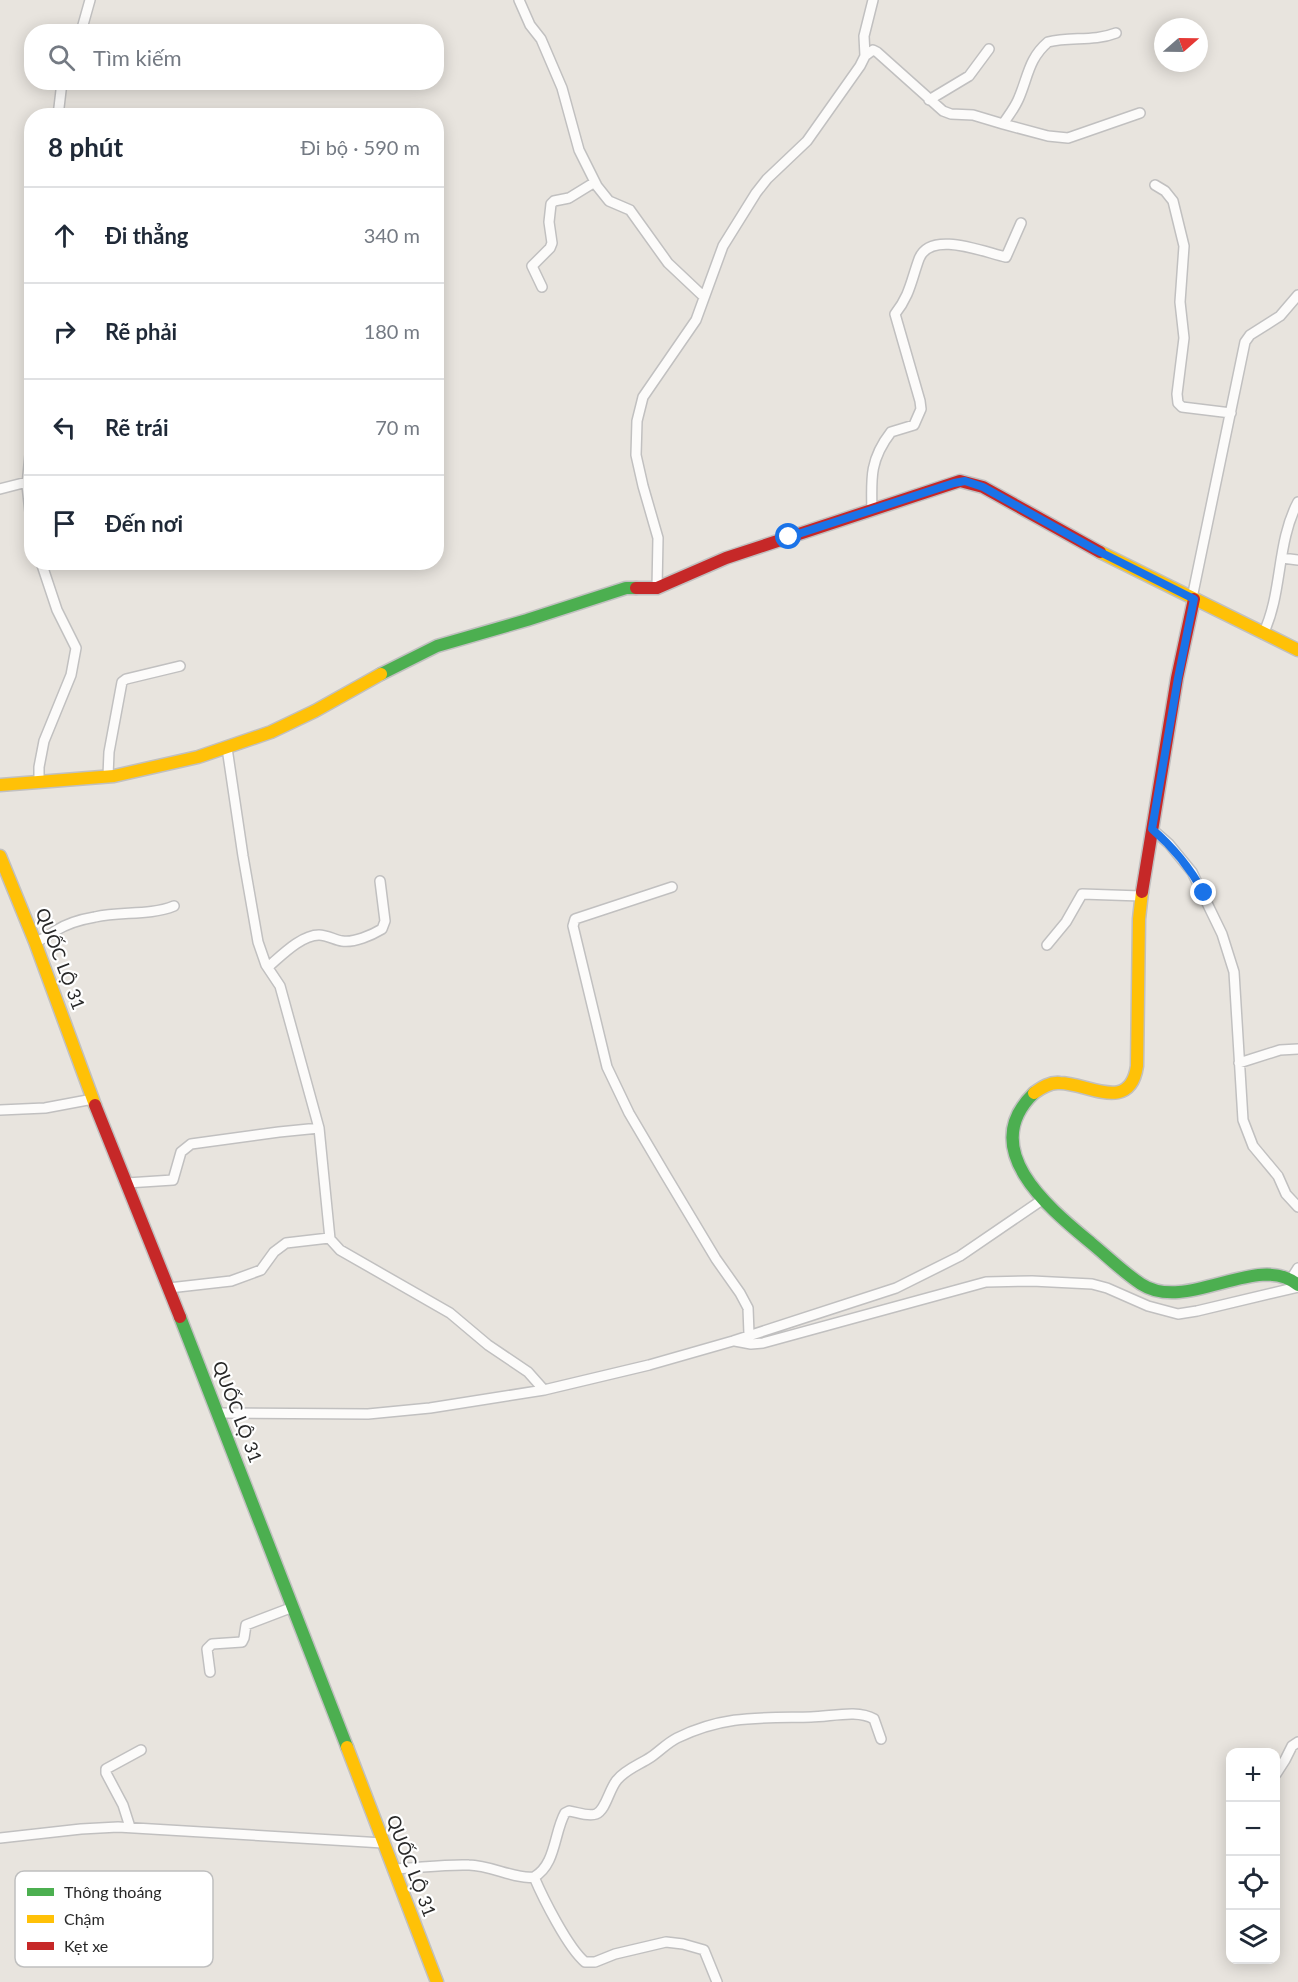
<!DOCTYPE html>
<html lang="vi">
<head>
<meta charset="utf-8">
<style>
  :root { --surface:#fff; --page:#f2f2f3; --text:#1f2937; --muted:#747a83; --line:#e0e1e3 }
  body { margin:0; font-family:Lato,sans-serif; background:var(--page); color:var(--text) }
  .controls { position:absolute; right:18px; bottom:18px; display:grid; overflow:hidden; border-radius:12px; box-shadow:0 3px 15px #0003 }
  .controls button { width:54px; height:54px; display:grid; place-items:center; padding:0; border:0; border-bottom:2px solid var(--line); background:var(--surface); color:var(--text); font:30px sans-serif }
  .compass { position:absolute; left:1154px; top:18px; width:54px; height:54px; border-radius:50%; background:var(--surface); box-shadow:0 3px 15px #0003; rotate:70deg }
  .stop { position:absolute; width:18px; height:18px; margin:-14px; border:4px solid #1a73e8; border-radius:50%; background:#fff }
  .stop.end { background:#1a73e8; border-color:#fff; box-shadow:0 2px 6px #0008 }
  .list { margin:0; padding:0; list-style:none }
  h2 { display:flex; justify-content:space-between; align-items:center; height:78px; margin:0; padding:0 24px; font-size:26px }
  h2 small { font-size:20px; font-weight:400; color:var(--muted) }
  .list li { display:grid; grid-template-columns:39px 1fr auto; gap:18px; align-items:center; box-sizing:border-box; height:96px; padding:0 24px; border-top:2px solid var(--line) }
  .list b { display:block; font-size:22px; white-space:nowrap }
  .list em { font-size:20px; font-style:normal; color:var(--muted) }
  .icon { flex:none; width:33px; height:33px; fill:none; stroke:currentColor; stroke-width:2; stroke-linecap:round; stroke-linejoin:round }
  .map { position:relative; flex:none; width:1298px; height:1982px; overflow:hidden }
  .search { position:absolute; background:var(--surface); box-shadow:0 3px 15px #0003; left:24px; top:24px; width:420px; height:66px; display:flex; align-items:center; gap:15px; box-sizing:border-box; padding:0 21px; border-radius:24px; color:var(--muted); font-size:22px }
  .panel { position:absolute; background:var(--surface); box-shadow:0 3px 15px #0003; left:24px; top:108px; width:420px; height:462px; border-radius:24px }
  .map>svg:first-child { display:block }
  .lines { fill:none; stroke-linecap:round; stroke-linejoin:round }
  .street-casing { stroke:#c1c0c0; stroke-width:12 }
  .fast-casing { stroke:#c1c0c0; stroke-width:15 }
  .slow-casing { stroke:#c1c0c0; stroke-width:15 }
  .jam-casing { stroke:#c1c0c0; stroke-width:15 }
  .street { stroke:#fcfbfa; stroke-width:9 }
  .fast { stroke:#4caf50; stroke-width:12 }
  .slow { stroke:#ffc107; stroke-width:12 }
  .jam { stroke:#c62828; stroke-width:12 }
  .route { stroke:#1a73e8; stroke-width:8 }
  .labels { text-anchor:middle; stroke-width:4.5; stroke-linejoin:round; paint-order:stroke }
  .street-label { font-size:18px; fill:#292929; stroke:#fff }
  .key { fill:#fff; stroke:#bfbfbf; stroke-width:1.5 }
  .key-label { font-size:16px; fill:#292929 }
</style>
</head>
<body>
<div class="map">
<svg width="1298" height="1982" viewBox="0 0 1298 1982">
  <rect width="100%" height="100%" fill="#e8e4de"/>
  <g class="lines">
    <g class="street-casing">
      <path id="street" d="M519,0L530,25L541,39L562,88L579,150L597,186L609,201L630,210L668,263L703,296
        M81,32L90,0
        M865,56L873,50L877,52L943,111L951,114L973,115L1003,124C1008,116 1014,109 1018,100C1028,78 1028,59 1048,42C1070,36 1093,42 1116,33
        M929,100L969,76L989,49
        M58,116L62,82
        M1003,124L1048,136L1068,138L1140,113
        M1155,185L1165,191L1173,201L1184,246L1180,302L1184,338L1177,394L1178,403L1182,407L1231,413
        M542,287L532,266L550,248L552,243L549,222L551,204L554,201L569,198L595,182
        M32,435L27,485L32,530
        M0,489L27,482
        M872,510C871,478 870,459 891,432L914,425L921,409L920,401L895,314C910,295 911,281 919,259C930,229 986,253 1006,257L1021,223
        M1282,558L1298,560
        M657,588L658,538L643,486L636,455L637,421L643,397L696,320L723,246L756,193L767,179L807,141L860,66L865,56L864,36L873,0
        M1192,598L1245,342L1250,335L1280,316L1298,295
        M1263,634C1283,593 1276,543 1298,502
        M227,748L243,856L258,942L266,965L280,986L319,1128L330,1239L340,1250L450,1313L488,1345L528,1372L544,1390
        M108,776L109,752L122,682L126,679L180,666
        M39,782V767L44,741L71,675L76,648L57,610L41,562
        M1152,829L1169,844L1192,872L1222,934L1234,972L1243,1120L1253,1146L1278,1176L1286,1194L1298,1207
        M672,887L575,919L573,926L607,1067L629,1113L665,1174L716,1259L740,1293L748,1308L749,1334
        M35,942C43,939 49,936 55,931C66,924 83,919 95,917C121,911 149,916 174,906
        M1047,945L1066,922L1082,894L1141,896
        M268,967C281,956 301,935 319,935C327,935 335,940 342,941C354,943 372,935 382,929L385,921L380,881
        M1239,1063L1280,1050L1298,1049
        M0,1110L45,1108L93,1099
        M127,1183L173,1180L181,1152L191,1144L279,1132L319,1128
        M1291,1279L1298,1268
        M169,1288L231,1281L261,1270L274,1252L286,1243L329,1238
        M735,1341L751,1344L763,1343L986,1282L1032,1281L1092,1284L1107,1288L1148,1306L1178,1314L1197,1311L1298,1287
        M218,1413L368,1414L430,1408L544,1390L649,1365L733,1341L896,1288L960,1256L1042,1200
        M210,1672L207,1649L212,1644L242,1642L244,1638L246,1625L293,1607
        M1276,1774L1285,1760L1292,1746L1298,1742
        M130,1827L123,1805L106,1773V1769L141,1750
        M0,1838L81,1829L118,1827L383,1843
        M393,1869C419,1868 444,1864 469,1865C490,1865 517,1880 534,1877C556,1865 554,1832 565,1813L569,1811C577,1812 588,1817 596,1814C606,1810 609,1789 617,1780C626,1769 639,1765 651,1757C660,1751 667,1743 677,1738C724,1715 760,1718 811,1717C830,1717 857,1709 874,1719L881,1739
        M534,1877C543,1898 568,1948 585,1962H595L615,1954L666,1942L683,1944L704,1950L717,1982"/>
    </g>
    <g class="fast-casing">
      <path id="fast" d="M381,674L437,646L527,620L626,588H636
        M1034,1093C976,1149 1049,1208 1091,1243C1108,1257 1123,1272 1141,1284C1187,1314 1258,1251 1298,1285
        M180,1317L347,1747"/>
    </g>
    <g class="slow-casing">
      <path id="slow" d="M1100,552L1298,650
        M0,785L114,776L198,757L271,732L315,711L381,674
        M0,856L35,942L95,1105
        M1034,1093C1042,1087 1050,1082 1060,1083C1087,1083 1130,1114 1137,1066L1139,919L1142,892
        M347,1747L437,1982"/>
    </g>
    <g class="jam-casing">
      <path id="jam" d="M636,588H657L726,558L960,481L983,487L1100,552
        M1142,892L1177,678L1194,599
        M95,1105L180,1317"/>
    </g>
    <use href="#street" class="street"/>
    <use href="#fast" class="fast"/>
    <use href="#slow" class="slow"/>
    <use href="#jam" class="jam"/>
  </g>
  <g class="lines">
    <path class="route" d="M789,537L954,483L965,481L983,487L1096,550L1194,599L1178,678L1152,829C1173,847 1190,868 1204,893"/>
  </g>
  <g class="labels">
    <g class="street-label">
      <text transform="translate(60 959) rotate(69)" y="6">QUỐC LỘ 31</text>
      <text transform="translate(237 1412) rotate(69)" y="6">QUỐC LỘ 31</text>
      <text transform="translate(411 1866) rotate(69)" y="6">QUỐC LỘ 31</text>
    </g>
  </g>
  <rect x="15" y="1871" width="198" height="96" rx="9" class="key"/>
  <rect x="27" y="1888" width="27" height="8" fill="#4caf50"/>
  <rect x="27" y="1915" width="27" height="8" fill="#ffc107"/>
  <rect x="27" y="1942" width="27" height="8" fill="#c62828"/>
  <g class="key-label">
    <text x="64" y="1898">Thông thoáng</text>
    <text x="64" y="1925">Chậm</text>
    <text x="64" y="1952">Kẹt xe</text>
  </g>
</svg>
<div class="controls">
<button>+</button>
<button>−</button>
<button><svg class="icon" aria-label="locate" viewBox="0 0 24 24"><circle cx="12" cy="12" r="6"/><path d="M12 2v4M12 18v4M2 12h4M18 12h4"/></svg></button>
<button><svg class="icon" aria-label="layers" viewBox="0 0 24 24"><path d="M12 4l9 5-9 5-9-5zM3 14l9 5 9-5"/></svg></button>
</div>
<svg class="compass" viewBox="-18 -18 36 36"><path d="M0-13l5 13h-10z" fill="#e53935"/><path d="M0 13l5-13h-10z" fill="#747a83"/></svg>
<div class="stop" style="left:789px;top:537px"></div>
<div class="stop end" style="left:1204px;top:893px"></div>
<div class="search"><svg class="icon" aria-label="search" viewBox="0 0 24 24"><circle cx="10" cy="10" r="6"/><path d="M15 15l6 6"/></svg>Tìm kiếm</div>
<section class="panel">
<h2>8 phút<small>Đi bộ · 590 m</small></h2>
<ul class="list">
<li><svg class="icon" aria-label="ahead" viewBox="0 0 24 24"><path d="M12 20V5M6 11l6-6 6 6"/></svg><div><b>Đi thẳng</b></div><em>340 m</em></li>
<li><svg class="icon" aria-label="right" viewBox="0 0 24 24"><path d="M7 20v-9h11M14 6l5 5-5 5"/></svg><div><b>Rẽ phải</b></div><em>180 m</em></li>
<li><svg class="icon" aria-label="left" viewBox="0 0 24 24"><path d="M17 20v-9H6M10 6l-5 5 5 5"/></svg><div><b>Rẽ trái</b></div><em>70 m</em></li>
<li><svg class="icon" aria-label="arrive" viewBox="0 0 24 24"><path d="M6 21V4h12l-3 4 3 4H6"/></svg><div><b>Đến nơi</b></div></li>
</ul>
</section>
</div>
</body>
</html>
